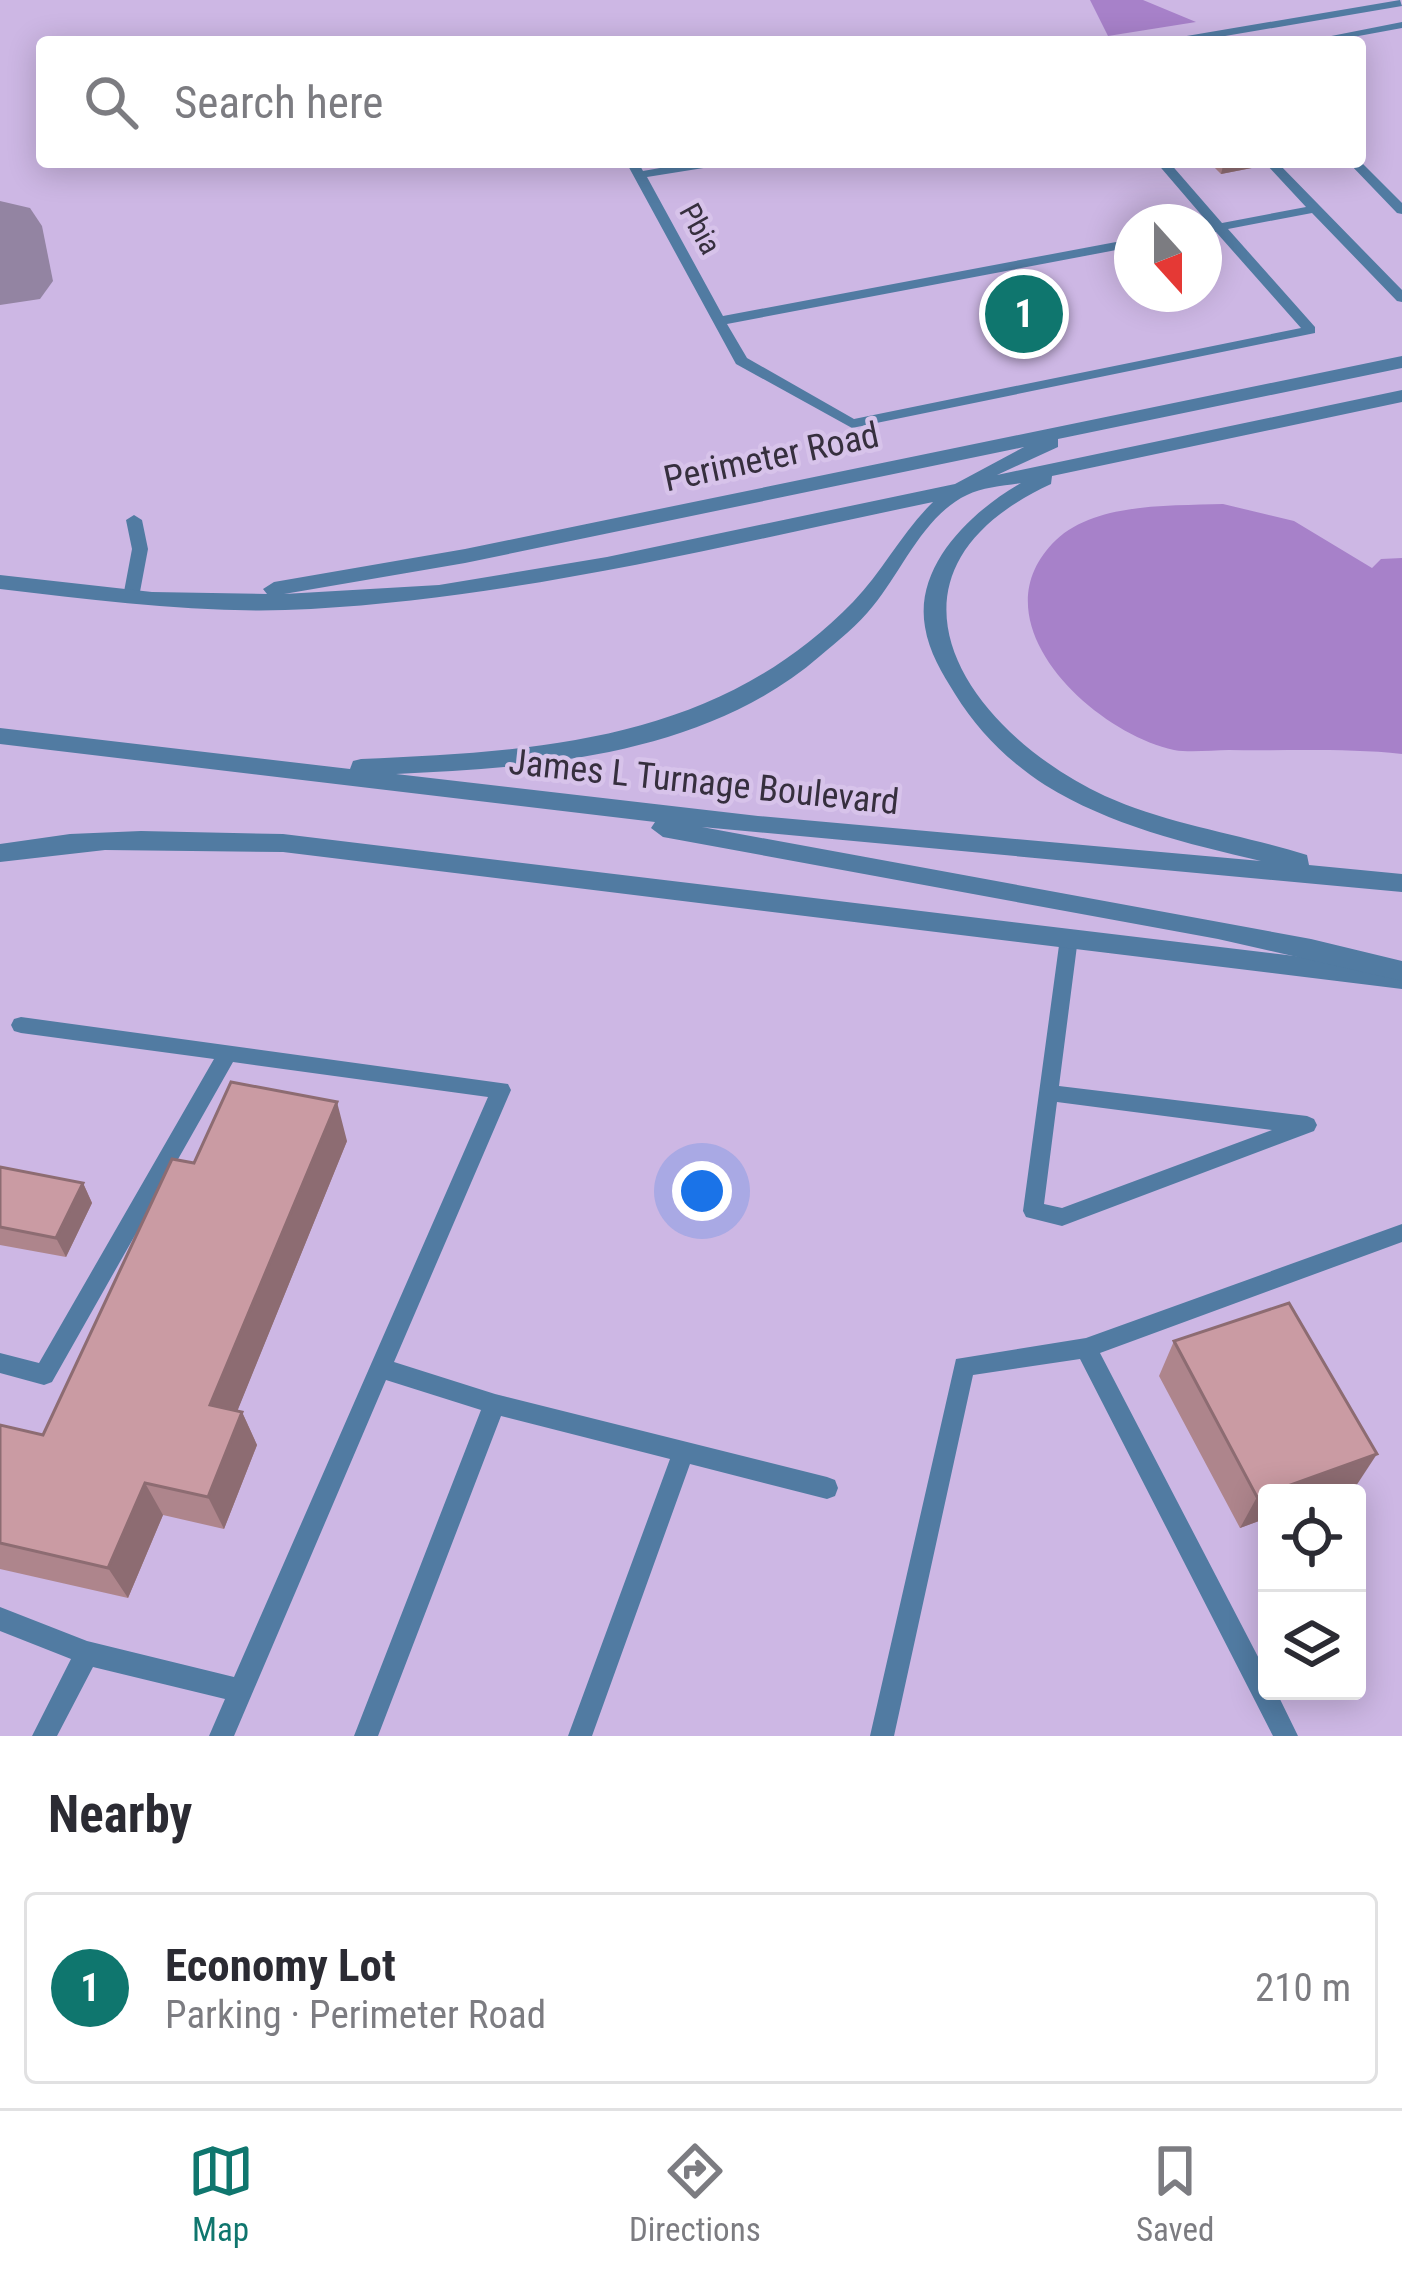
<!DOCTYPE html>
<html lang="en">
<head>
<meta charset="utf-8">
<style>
  :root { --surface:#fff; --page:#f7f7f7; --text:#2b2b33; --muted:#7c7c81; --line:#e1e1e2; --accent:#0f766e }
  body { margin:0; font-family:"Roboto Condensed",sans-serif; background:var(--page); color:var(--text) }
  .controls { position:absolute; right:36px; bottom:36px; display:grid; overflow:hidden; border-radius:12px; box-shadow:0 6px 30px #0003 }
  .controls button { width:108px; height:108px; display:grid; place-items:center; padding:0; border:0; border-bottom:3px solid var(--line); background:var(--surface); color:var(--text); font:60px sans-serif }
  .compass { position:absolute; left:1114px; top:204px; width:108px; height:108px; border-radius:50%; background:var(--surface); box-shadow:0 6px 30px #0003; rotate:159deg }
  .you { position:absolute; left:702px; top:1191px; width:42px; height:42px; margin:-30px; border:9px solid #fff; border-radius:50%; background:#1a73e8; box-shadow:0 0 0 18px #1a73e833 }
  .badge { display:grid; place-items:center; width:78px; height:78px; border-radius:50%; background:var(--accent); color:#fff; font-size:39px; font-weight:700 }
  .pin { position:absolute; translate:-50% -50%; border:6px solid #fff; box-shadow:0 3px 12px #0006 }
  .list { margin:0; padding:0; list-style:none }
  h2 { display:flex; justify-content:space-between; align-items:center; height:156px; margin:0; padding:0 48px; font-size:51px }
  h2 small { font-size:39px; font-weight:400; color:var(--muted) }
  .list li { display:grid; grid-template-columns:78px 1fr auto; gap:36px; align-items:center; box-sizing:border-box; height:192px; margin:0 24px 24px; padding:0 24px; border:3px solid var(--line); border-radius:12px }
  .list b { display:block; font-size:45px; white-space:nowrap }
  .list p { margin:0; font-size:39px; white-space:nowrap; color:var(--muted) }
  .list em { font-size:39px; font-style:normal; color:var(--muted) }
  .icon { flex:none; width:66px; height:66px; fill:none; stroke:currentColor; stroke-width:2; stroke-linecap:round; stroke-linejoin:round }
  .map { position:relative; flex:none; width:1402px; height:1736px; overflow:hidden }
  .search { position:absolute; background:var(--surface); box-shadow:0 6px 30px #0003; left:36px; right:36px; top:36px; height:132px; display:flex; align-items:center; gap:30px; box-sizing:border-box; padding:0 42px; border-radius:12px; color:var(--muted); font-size:45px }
  .sheet { height:372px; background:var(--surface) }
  nav { display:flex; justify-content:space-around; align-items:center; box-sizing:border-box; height:168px; border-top:3px solid var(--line); background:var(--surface); font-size:33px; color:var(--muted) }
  nav a { display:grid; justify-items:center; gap:6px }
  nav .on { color:var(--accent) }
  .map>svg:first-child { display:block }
  .built { fill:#cdb7e4; fill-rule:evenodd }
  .water { fill:#a781c9 }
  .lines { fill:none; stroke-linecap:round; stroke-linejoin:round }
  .taxiway { fill:#9384a2; fill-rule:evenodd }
  .service { fill:#517ba2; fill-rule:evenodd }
  .minor { fill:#517ba2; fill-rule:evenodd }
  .tertiary { fill:#517ba2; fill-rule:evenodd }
  .wall { fill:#ae858c }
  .shaded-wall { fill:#8d6c72 }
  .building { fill:#ca9ba3; stroke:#8d6c72; stroke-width:3 }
  .labels { text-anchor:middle; stroke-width:9; stroke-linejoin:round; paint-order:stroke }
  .far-street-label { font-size:30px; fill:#362f3e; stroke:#d7c3ea }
  .street-label { font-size:36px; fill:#362f3e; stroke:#d7c3ea }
</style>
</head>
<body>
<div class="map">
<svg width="1402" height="1736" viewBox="0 0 1402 1736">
  <rect width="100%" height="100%" fill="#d7c3ea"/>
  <path class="built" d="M0,0H1402V1736H0ZM42,42H1360V162H42ZM1132,222H1204V294H1132ZM1267,1493H1357V1691H1267Z"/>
  <path class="water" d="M1090,0H1143L1196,22L1108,36Z
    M1223,504L1294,521L1372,568L1381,559L1402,558V754C1346,748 1286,751 1229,750C1212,750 1191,753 1174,750C1092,732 973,620 1056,540C1096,502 1172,506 1223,504Z"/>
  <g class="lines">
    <path class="taxiway" d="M0,201L30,208L42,226L53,281L40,299L0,305Z"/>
    <path class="service" d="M1400,0L1402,6L1190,42H1163L1169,39Z
      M1402,22V28L1326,42H1301Z
      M1360,161L1402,203V214L1397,213L1348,162Z
      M626,162H638L643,171L694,162H722L716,166L647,177L723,316L1132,239V247L727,324L747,358L854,419L1301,328L1216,232H1204V226L1210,225L1156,162H1169L1222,223L1306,207L1266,164L1277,162L1402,290V302L1397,301L1312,213L1228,229L1315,327V333L852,428L736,364Z
      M134,515L142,520L148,549L139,597L131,602L123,597L132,549L126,520Z
      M1069,931L1076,933L1078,938L1059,1086L1307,1116L1314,1119L1317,1125L1314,1131L1062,1226L1026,1217L1023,1211L1060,938L1062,933ZM1057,1102L1272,1130L1062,1208L1044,1204Z
      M21,1017L508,1084L511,1090L394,1362L495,1394L827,1477L835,1480L838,1488L835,1496L827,1499L690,1464L592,1736H568L670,1459L501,1416L378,1736H354L481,1410L386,1380L234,1736H209L225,1699L93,1667L57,1736H32L71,1659L0,1631V1607L87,1641L234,1677L488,1097L233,1062L52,1382L44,1385L0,1373V1353L39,1363L214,1059L21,1033L14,1031L11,1025L14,1019Z
      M1402,1224V1242L1100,1353L1267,1674V1691H1276L1298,1736H1273L1080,1359L973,1375L894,1736H870L956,1359L1086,1338Z"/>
    <path class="minor" d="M141,831L283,834L1402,969V989L283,852L105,850L0,862V844L70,834Z"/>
    <path class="tertiary" d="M1402,356V368L1058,439V447L997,475L1402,390V402L1052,476L1051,484C859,573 964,730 1105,796C1170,825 1240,834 1307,855L1309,865L1402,874V892L702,827L1311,939L1402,961V981L1218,939L663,837L651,828L655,822L0,744V728L350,769L353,761L361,759C543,751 718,741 853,602C883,571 902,532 933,502C727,545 521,597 311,609C207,615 103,601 0,589V575L152,592L267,594L263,589L274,582L465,549ZM1024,447L955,484L607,557L439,585L284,594L465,563ZM1021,483C972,511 914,565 925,627C929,652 942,673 955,694C978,731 1008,761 1045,785C1109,825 1188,844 1261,861L758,816L396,774C539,768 706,755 820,656C838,641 858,625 873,606C902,571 924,515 967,495C982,487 1004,486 1021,483Z"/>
  </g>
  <path class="wall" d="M1209,162H1282L1221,174Z
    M347,1141L237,1411L242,1412L257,1445L224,1529L163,1515L128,1598L0,1569V1425L43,1435L194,1163Z
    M0,1167L83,1183L92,1203L66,1257L0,1245Z
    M1174,1341L1356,1486L1337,1493H1267V1518L1240,1528L1159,1376Z"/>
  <path class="shaded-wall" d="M1224,162H1282L1221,174Z
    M337,1102L347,1141L226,1439L210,1405Z
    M83,1183L92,1203L66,1257L56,1238Z
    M242,1412L257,1445L224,1529L208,1497Z
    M1377,1454L1356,1486L1337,1493H1268Z
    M145,1483L163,1515L128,1598L108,1568Z
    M1267,1493V1518L1240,1528L1257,1497Z"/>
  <path class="building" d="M231,1082L337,1102L210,1405L242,1412L208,1497L145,1483L108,1568L0,1543V1425L43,1435L172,1159L194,1163Z
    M0,1167L83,1183L56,1238L0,1227Z
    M1289,1303L1377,1454L1257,1497L1174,1341Z"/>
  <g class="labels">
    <g class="far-street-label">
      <text transform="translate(700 229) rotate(61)" y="10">Pbia</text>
    </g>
    <g class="street-label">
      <text transform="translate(771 456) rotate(-12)" y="13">Perimeter Road</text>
      <text transform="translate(704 781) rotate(6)" y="13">James L Turnage Boulevard</text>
    </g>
  </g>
</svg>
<div class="controls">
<button><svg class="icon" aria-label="locate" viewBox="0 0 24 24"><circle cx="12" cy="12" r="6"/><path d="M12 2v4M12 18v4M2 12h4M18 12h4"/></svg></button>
<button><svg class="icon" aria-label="layers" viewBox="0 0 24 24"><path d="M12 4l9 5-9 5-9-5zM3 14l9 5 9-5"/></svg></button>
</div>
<svg class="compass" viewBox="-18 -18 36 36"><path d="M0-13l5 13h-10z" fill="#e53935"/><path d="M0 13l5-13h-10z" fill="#7c7c81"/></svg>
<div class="you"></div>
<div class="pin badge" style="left:1024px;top:314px">1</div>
<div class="search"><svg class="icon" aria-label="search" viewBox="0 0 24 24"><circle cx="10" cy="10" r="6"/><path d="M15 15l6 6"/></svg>Search here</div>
</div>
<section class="sheet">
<h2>Nearby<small></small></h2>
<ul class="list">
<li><span class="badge">1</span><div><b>Economy Lot</b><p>Parking · Perimeter Road</p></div><em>210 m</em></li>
</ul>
</section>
<nav>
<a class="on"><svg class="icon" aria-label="map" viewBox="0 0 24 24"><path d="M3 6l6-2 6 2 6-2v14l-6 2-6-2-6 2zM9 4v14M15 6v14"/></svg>Map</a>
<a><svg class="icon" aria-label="directions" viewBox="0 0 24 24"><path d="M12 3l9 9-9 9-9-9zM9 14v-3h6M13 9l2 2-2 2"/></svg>Directions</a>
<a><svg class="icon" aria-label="saved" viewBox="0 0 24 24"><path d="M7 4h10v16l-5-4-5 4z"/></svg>Saved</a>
</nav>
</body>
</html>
